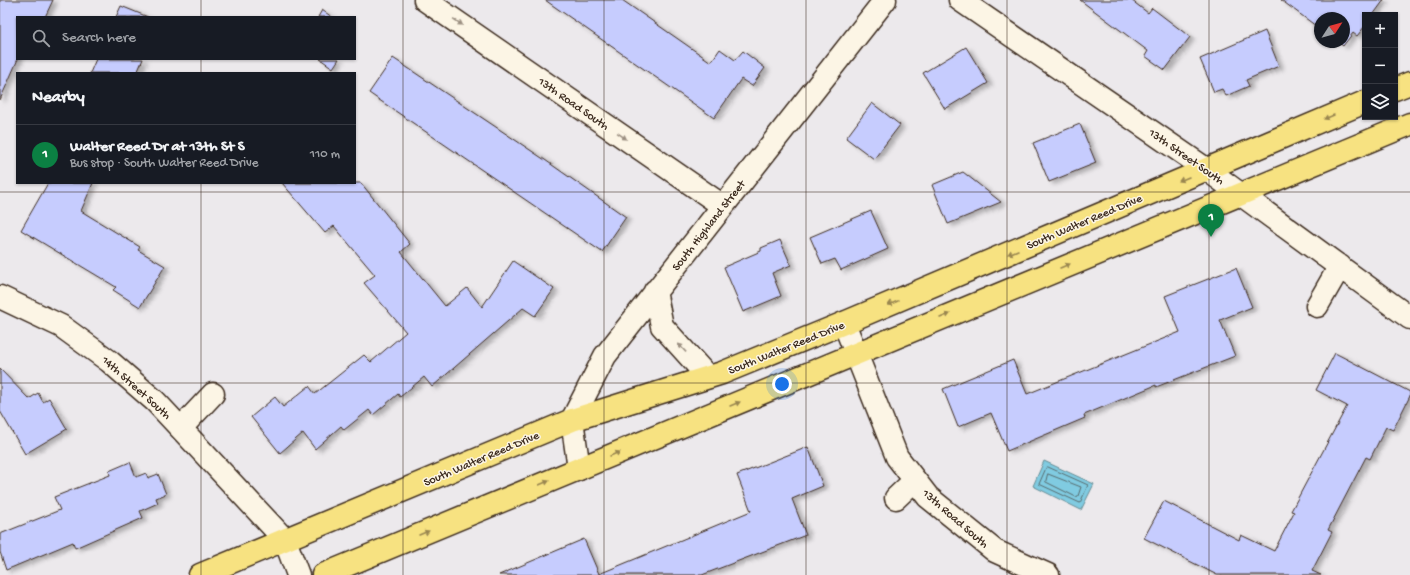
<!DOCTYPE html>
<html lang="en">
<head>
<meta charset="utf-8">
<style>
  :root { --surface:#171b24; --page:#20242c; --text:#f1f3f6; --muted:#9ea1a6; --line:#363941; --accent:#0b8043 }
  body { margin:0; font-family:"Gochi Hand",sans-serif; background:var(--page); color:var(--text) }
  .controls { position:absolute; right:12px; top:12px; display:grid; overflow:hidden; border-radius:0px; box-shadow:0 1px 3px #0004 }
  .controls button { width:36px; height:36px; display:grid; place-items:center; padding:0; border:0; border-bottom:1px solid var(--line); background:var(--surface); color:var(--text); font:20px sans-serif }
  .compass { position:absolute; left:1314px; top:12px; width:36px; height:36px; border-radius:50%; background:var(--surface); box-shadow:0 1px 3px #0004; rotate:54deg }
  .you { position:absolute; left:782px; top:384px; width:14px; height:14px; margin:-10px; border:3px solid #fff; border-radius:50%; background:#1a73e8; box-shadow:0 0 0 6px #1a73e833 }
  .badge { display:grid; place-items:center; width:26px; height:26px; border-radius:50%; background:var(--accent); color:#fff; font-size:13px; font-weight:700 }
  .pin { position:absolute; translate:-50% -33px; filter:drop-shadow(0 1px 2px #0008) }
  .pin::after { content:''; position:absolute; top:21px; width:14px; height:12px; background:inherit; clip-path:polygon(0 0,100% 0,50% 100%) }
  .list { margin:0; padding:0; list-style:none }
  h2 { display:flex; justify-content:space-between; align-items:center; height:52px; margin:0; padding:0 16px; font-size:17px }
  h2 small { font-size:13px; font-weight:400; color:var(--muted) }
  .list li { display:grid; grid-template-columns:26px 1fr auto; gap:12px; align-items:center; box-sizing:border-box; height:60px; padding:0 16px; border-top:1px solid var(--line) }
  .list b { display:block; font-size:15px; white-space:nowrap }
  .list p { margin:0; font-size:13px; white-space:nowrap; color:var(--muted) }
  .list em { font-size:13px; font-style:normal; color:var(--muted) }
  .icon { flex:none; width:22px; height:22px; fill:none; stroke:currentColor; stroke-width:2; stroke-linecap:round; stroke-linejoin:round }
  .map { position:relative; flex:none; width:1410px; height:575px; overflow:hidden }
  .search { position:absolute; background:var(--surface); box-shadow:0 1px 3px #0004; left:16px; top:16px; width:340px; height:44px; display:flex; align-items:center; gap:10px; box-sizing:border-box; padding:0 14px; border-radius:0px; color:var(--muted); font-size:15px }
  .panel { position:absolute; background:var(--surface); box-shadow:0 1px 3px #0004; left:16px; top:72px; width:340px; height:112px; border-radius:0px }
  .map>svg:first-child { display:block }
  .water { fill:#80cbe1; stroke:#648b93 }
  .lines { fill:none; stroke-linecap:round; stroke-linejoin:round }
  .shore { stroke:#576a6c; stroke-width:1 }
  .building { fill:#c6ccfe; stroke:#3b2a1e; filter:url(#shadow) }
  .minor-casing { stroke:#3b2a1e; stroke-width:25 }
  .major-casing { stroke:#3b2a1e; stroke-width:25 }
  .minor { stroke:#fcf5e5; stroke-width:22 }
  .major { stroke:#f7e281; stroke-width:22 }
  .oneway { fill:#9c9082 }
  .oneway2 { fill:#998650 }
  .grid { fill:none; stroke:#3b2a1e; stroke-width:1; stroke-opacity:0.55 }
  .labels { text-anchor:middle; stroke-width:3; stroke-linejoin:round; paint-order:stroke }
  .street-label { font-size:12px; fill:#3b2a1e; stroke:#fcf5e5 }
</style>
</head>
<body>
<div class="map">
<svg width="1410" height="575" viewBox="0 0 1410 575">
  <defs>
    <filter id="shadow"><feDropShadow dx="4.5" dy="2.5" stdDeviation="2" flood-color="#0004"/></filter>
  </defs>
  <rect width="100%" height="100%" fill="#ece9ec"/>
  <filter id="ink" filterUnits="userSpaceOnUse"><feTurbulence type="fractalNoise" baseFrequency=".025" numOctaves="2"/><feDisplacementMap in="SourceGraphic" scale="8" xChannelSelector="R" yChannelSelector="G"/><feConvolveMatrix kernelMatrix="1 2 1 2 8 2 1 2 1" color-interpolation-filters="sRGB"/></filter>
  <g filter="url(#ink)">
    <path class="water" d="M1044,461L1094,484L1081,510L1033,486Z"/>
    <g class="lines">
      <path class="shore" d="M1048,467L1088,485L1080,503L1039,484L1046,468Z
        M1048,474L1081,487L1078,496L1076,497L1046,482Z"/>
    </g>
    <path class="building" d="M0,0H53L45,17H17L18,59L0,100Z
      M545,0H622L711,62L720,49L735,60L743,51L765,68L752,86L741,79L714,118Z
      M1080,0H1131L1148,13L1152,8L1190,37L1165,70L1145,56L1148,51Z
      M1281,0H1384L1373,15H1365V26L1357,36L1353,33L1343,46L1338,42H1344V18H1320V29Z
      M121,6L148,17H116Z
      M322,10L332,17H318Z
      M1265,31L1279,66L1246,80L1249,86L1226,96L1222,89L1214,92L1200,59Z
      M966,47L988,83L945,109L923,73Z
      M393,58L545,160L626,217L602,252L369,93Z
      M96,59H143L137,73H90Z
      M320,59H339L333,68Z
      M872,103L900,125L874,159L846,138Z
      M1080,124L1096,163L1049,182L1033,143Z
      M963,172L1001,202L948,224L932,185Z
      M48,183H93L81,211L140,247L138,250L165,266L140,307L113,290L116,287L21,230Z
      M282,183H361L410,244L401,252L445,306L467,288L482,307L513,261L554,289L535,316L523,308L432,387L424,377L400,397L398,394L373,415L369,410L344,430L341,426L315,449L303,433L280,453L251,417L275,397L283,407L309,386L315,394L364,355L371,362L406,332L364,283L375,275L354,250L334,226L325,233Z
      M871,211L888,249L841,270L835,259L822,264L810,237Z
      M780,240L791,265L772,273L781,296L743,312L724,267L761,251V248Z
      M1236,268L1252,307L1220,320L1235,356L1156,387V385L1084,415L1085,418L1007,451L991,413L958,427L943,389L1013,360L1027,394L1180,332L1165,296Z
      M1335,353L1410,392V396L1393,430L1386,427L1370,459L1366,457L1328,530L1332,532L1312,571L1321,575H1217L1144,538L1164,501L1239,540L1241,535L1274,551L1294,512L1291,511L1347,406L1316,390Z
      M0,369L29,399L38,393L43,402L49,398L67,429L25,454L0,411Z
      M808,447L823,486L792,499L806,535L702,575H499L584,539L599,574L751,511L737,475Z
      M130,462L136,477L146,473L148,478L158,474L166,494L156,498L158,503L140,511L143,518L75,548L73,542L6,570L0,552V534L60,510L54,497L110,475L109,471Z"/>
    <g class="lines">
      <g class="minor-casing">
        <path id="minor" d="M425,0L723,206
          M960,0L1206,169L1410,318
          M655,291L662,326L708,377
          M0,297L61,326L109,361L155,401L285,540L298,575
          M1317,306L1340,266
          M844,323L897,457L928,497L995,551L1048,575
          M181,428L213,394
          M579,469L572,420L605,356L885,0
          M896,498L915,480"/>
      </g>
      <g class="major-casing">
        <path id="major" d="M1395,89L1410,83
          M200,575L572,420L722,373L844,323L1365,102
          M323,575L1410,124"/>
      </g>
      <use href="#minor" class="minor"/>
      <use href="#major" class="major"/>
    </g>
    <defs><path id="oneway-solid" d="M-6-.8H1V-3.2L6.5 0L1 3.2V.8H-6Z"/></defs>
    <g class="oneway">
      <use href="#oneway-solid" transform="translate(458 22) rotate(35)"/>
      <use href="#oneway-solid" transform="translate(622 136) rotate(35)"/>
      <use href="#oneway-solid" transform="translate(682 348) rotate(-133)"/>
    </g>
    <g class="oneway2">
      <use href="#oneway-solid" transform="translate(1329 117) rotate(157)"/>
      <use href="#oneway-solid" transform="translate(1184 179) rotate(157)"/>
      <use href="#oneway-solid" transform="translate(1013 252) rotate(157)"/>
      <use href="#oneway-solid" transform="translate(1065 266) rotate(-23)"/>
      <use href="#oneway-solid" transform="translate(893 303) rotate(157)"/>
      <use href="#oneway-solid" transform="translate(945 316) rotate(-23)"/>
      <use href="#oneway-solid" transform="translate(735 404) rotate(-23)"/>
      <use href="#oneway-solid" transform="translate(615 454) rotate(-23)"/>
      <use href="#oneway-solid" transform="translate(544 483) rotate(-23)"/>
      <use href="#oneway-solid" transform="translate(424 533) rotate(-23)"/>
    </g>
  </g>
  <path class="grid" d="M201,0V17M403,0V575M604,0V575M806,0V575M1007,0V575M1209,0V575M201,59V73M201,183V575M0,192H1410M0,383H1410"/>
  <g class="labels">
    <g class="street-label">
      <text transform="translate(574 103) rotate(35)" y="4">13th Road South</text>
      <text transform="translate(1187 156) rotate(35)" y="4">13th Street South</text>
      <text transform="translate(1084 221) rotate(-23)" y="4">South Walter Reed Drive</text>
      <text transform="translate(708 225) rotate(-52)" y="4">South Highland Street</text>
      <text transform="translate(786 347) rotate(-22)" y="4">South Walter Reed Drive</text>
      <text transform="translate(137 387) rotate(42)" y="4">14th Street South</text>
      <text transform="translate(481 458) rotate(-23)" y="4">South Walter Reed Drive</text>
      <text transform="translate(956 518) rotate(41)" y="4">13th Road South</text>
    </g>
  </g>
</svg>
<div class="controls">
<button>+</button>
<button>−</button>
<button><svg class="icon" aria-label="layers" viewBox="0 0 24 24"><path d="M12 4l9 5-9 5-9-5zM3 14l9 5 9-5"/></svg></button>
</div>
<svg class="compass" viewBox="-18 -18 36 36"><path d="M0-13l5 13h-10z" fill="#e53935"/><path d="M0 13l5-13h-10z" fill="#9ea1a6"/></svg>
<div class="you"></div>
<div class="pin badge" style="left:1211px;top:237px">1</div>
<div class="search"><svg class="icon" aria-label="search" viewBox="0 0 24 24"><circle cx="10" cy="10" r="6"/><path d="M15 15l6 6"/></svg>Search here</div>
<section class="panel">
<h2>Nearby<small></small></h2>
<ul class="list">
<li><span class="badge">1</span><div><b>Walter Reed Dr at 13th St S</b><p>Bus stop · South Walter Reed Drive</p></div><em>110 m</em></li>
</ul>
</section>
</div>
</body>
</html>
